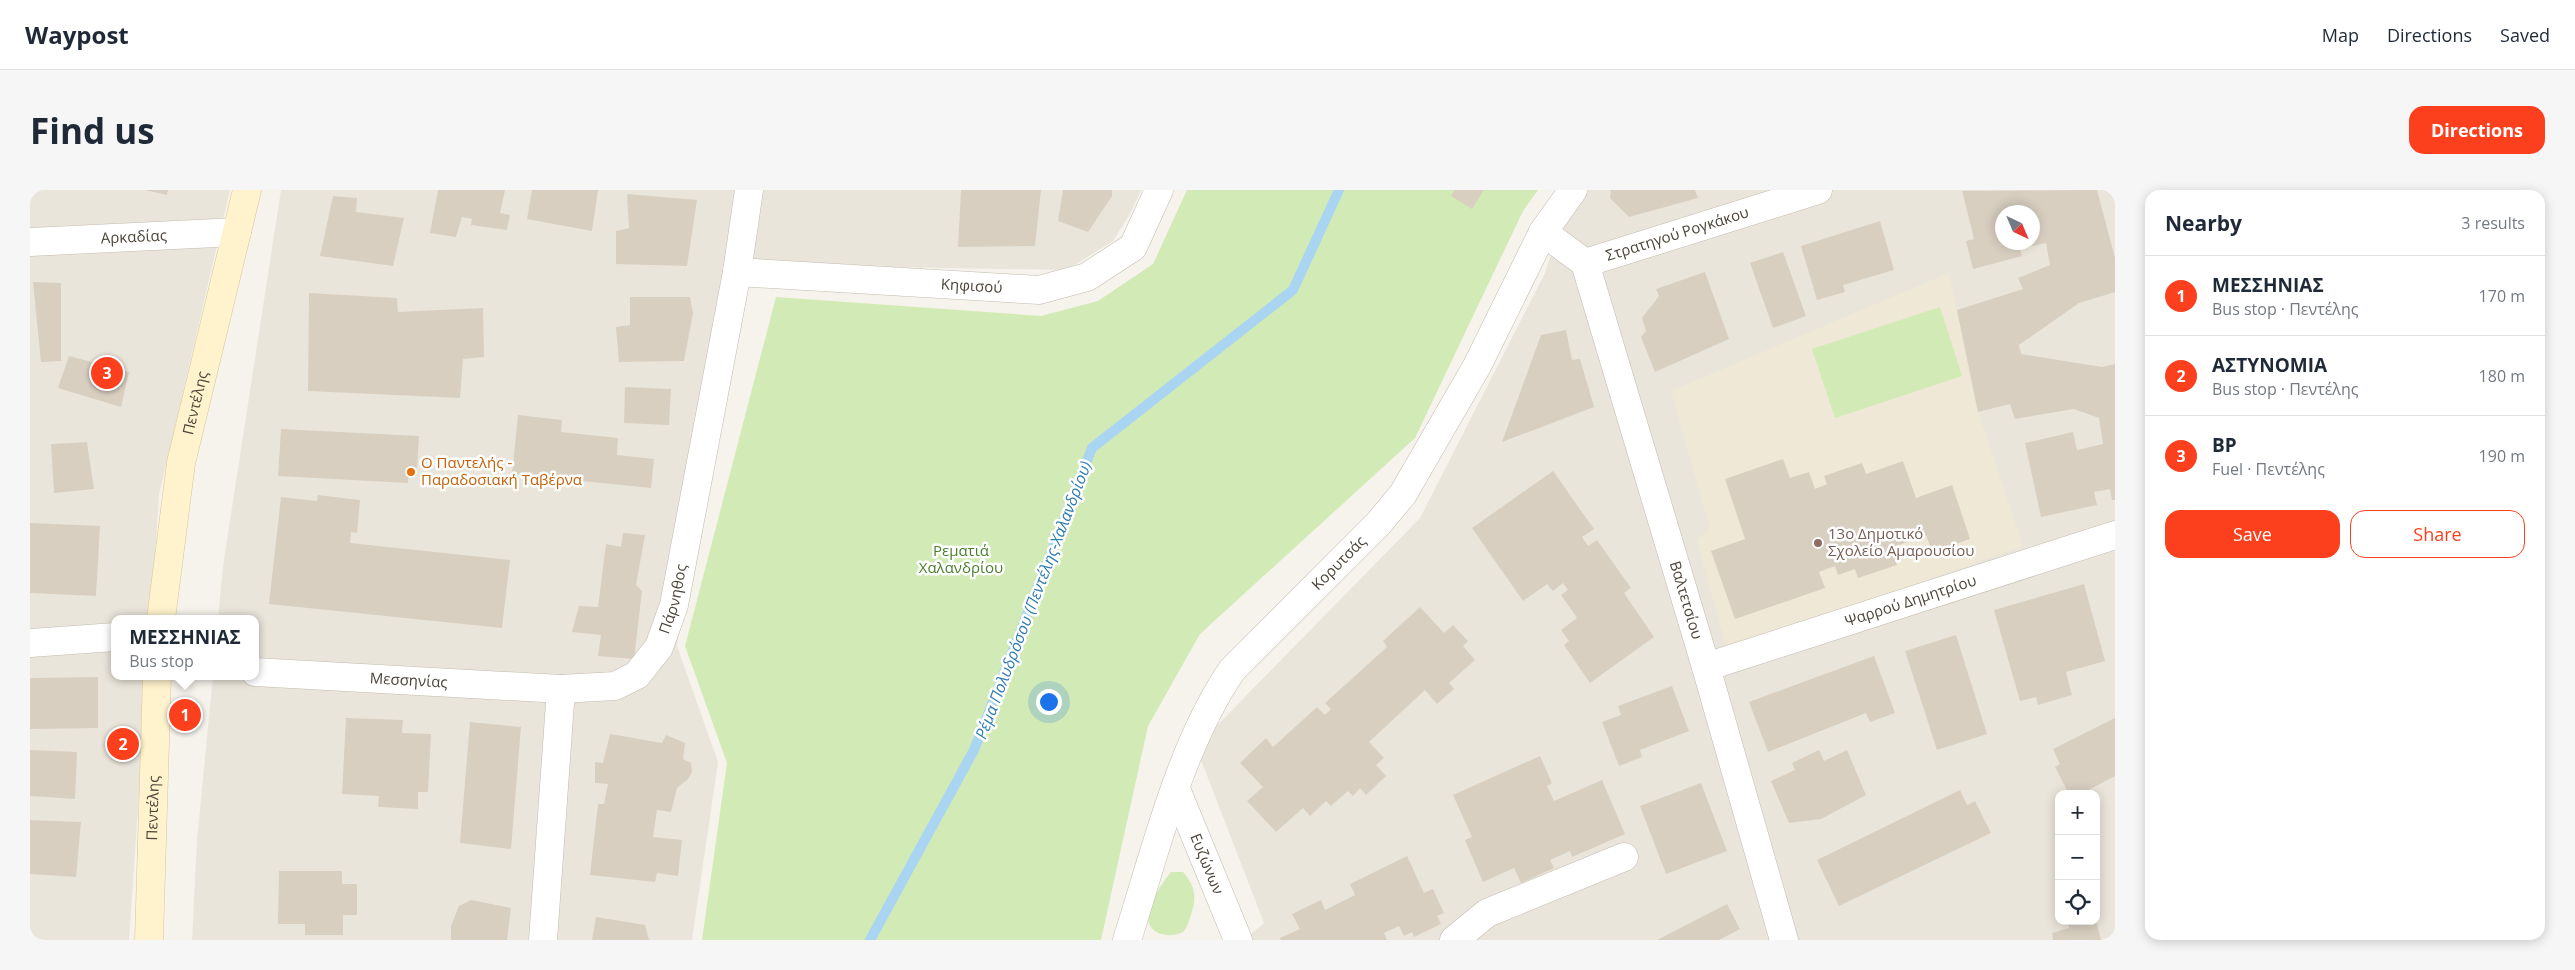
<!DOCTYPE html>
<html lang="en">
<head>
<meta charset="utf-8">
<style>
  :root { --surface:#fff; --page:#f6f6f7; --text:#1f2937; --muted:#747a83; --line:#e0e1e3; --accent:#fc3f1d }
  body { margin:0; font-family:"Open Sans",sans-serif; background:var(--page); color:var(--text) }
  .controls { position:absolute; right:15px; bottom:15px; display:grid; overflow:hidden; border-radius:10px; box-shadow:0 2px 12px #0003 }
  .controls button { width:45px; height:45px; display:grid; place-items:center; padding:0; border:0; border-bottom:1px solid var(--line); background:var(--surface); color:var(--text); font:25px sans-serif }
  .compass { position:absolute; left:1965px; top:15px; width:45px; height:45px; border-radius:50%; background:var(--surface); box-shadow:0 2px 12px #0003; rotate:136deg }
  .you { position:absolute; left:1018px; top:511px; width:18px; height:18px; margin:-12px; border:4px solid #fff; border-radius:50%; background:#1a73e8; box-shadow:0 0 0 8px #1a73e833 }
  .badge { display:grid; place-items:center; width:32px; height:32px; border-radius:50%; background:var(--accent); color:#fff; font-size:16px; font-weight:700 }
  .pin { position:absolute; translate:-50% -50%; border:2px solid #fff; box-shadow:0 1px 5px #0006 }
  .popup { position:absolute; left:81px; top:425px; width:148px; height:65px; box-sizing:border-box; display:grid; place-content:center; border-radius:10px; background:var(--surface); filter:drop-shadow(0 1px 4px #0005); font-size:16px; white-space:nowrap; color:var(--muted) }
  .popup b { font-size:19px; color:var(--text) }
  .popup::after { content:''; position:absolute; left:50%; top:100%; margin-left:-10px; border:10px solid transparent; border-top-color:var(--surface) }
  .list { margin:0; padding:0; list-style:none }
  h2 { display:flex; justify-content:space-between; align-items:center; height:65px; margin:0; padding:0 20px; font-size:21px }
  h2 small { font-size:16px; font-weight:400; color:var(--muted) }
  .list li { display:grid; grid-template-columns:32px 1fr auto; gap:15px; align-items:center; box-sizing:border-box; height:80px; padding:0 20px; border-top:1px solid var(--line) }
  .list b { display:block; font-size:19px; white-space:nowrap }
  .list p { margin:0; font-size:16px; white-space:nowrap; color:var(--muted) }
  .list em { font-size:16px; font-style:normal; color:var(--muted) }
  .actions { display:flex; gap:10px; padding:15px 20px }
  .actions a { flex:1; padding:11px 0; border:1px solid var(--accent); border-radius:15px; text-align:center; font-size:18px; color:var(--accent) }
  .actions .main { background:var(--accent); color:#fff }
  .icon { flex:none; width:28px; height:28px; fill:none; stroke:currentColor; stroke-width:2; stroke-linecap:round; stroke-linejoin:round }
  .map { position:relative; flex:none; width:2085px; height:750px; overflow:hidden; border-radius:15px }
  header { display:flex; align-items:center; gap:30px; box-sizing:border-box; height:70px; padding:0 25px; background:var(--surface); border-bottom:1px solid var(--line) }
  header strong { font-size:24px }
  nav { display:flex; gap:28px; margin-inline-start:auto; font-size:18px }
  .intro { display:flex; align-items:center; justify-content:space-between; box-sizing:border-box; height:120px; padding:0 30px }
  h1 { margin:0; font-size:35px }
  .button { padding:12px 22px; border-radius:15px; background:var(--accent); color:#fff; font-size:18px; font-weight:700 }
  main { display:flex; gap:30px; padding:0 30px }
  aside { flex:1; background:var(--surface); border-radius:15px; box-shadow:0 2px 12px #0003 }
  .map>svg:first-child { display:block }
  .residential { fill:#eae5da; fill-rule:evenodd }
  .education { fill:#efe8d6 }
  .green { fill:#d2eab5 }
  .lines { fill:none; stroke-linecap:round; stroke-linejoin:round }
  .stream { stroke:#a9d4f2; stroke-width:10 }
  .building { fill:#d8cfc1; fill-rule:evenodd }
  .minor-casing { stroke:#c2bbae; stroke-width:29 }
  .secondary-casing { stroke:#d6c79b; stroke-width:29 }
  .minor { stroke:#fff; stroke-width:28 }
  .secondary { stroke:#fff3cd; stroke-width:28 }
  .food-dot { fill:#e8710a; stroke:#fff; stroke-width:2 }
  .education-dot { fill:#8d6e63; stroke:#fff; stroke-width:2 }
  .labels { text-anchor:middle; stroke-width:5; stroke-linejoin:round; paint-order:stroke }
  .street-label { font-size:15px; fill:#4b4439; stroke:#fff }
  .food-label { font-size:15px; fill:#c56008; stroke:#fff; text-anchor:start }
  .education-label { font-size:15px; fill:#785e54; stroke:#fff; text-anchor:start }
  .park-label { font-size:15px; fill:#4a7f2a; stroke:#fff }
  .water-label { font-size:16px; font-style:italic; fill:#2e7ab2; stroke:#fff }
</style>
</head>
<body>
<header>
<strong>Waypost</strong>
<nav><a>Map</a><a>Directions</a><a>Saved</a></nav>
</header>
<div class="intro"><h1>Find us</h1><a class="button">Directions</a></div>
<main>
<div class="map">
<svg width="2085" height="750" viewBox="0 0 2085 750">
  <rect width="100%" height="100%" fill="#f6f3ec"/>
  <path class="residential" d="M0,0H200L129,305L121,429H85V486H117L99,750H0Z
    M251,0H1111L1101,22L1083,51L1037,80L696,74L647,456L688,572L662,750H162L167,650L183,486H225V429H188L193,376Z
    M1556,0H2085V750H1214L1234,733L1166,557L1390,328L1515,83L1531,33ZM1972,22H2002V52H1972ZM2029,604H2066V731H2029Z"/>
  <path class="education" d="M1919,83L1946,216L1993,356L1697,461L1667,350L1680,339L1641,201Z"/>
  <path class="green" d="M1157,0H1508L1493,21L1385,248L1170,444L1118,536L1071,750H672L697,573L655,456L746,107L1011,126L1068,111L1123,74Z
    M1910,117L1932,186L1805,228L1782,159Z
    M1141,682H1153C1164,695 1167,705 1162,721C1160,728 1158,737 1153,742C1137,750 1114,743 1119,723C1122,708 1132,693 1141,682Z"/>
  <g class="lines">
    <path class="stream" d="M840,750L944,560L1062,258L1263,100L1309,0"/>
  </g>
  <path class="building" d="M115,0H138L137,5Z
    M408,0H475L470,23L480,25L477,40L441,35L442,29L432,27L426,47L400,43Z
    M502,0H568L562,41L497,29Z
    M931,0H1011L1005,56L928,57Z
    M1033,0H1082V6L1058,42L1028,31Z
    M1425,0H1454L1442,19L1421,6Z
    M1581,0H1665L1668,8L1599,27L1580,8Z
    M2067,0L2085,68V102L2049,113L1989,155L1991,164L2072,177L2085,174V310H2082L2080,299L2064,302L2067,315L2011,327L1995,253L2043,242L2047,260L2073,254L2069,228L2044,219L1985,229L1980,214L1948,222L1927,120L1993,99L1988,88L2020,75L2016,53L1990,59L1992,66L1943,79L1936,51L1944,49L1932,1ZM1972,22H2002V52H1972Z
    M597,4L667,10L657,76L586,74V41L599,38Z
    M303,6L327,8L326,22L374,28L363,76L290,66Z
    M1850,31L1864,80L1813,95L1815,102L1787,110L1771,56Z
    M1753,62L1776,126L1743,138L1720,73Z
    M1675,82L1699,149L1625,182L1611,147L1616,141L1612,128L1629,106L1626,99Z
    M3,92L31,93V171L11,172Z
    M279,103L367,108L368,122L453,118L454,167L433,169L430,208L278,201Z
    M600,107H660L663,123L654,171L589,172L586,137L600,135Z
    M1536,140L1542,170L1550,169L1564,217L1472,252L1511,145Z
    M39,166L99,182L91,217L28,198Z
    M595,197L641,199L639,235L594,233Z
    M488,225L532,230L531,242L588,248L587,265L624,269L621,298L482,284Z
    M251,239L389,246L387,278L379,277L378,293L248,286Z
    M57,252L64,299L24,303L21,254Z
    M1753,269L1760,288L1779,282L1785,299L1797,294L1794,286L1832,273L1836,284L1873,271L1886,308L1922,295L1940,349L1902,362L1896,345L1861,358L1867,375L1828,388L1825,379L1808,385L1805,376L1789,382L1795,398L1705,429L1681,361L1715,349L1695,289Z
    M1523,281L1564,339L1552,347L1558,356L1567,350L1601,398L1594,403L1624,447L1560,493L1534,455L1539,451L1531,440L1547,428L1531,405L1538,400L1533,393L1523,401L1517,394L1493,411L1442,338Z
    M288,305L330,310L327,343L321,342L320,353L480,370L472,438L239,414L251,307L287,311Z
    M0,333L70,336L66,406L0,403Z
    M593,343L615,345L606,395L612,401L604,469L568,466L571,445L542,442L549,416L568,417L576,354L591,357Z
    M2054,394L2075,471L2036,482L2042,505L2008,515L2006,507L1990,511L1964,420Z
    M1390,417L1414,443L1423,435L1438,451L1433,456L1445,470L1419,493L1424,499L1407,514L1395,500L1339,552L1354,568L1346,575L1356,586L1336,605L1330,598L1323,606L1318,601L1301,616L1296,611L1280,626L1273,618L1246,642L1217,611L1233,597L1210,573L1236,548L1243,557L1287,517L1295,525L1301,519L1295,513L1357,457L1353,451Z
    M1926,445L1957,544L1907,560L1875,461Z
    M1844,466L1865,523L1840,532L1836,523L1738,562L1719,512Z
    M68,487V538L0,539V488Z
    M1642,496L1659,541L1610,560L1612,567L1589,576L1572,532L1591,525L1588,516Z
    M316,528L373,530L372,543L401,544L398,602H388V619L348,617L349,606L312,604Z
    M2085,528V586L2051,604H2039L2025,577L2030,574L2023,559Z
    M440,532L491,537L481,659L430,653Z
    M580,544L632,553L636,545L655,553L653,569L661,573L662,582L658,589L647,598L641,622L627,620L623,647L652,650L648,686L627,683L625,692L560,685L568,614H574L578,594L565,593V572L573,573Z
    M0,560L47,562L45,609L0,606Z
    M1789,560L1794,571L1817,560L1836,605L1791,629L1759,633L1741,591L1765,580L1762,573Z
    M1510,566L1522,593L1517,596L1524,611L1572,590L1595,644L1542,667L1540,661L1520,670L1524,678L1491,693L1484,678L1453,692L1435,650L1442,647L1423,605Z
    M1671,593L1697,661L1636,684L1610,616Z
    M1930,600L1937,615L1945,611L1961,643L1809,716L1787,670Z
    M0,630L51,632L46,687L0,684Z
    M1377,666L1394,703L1403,699L1414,723L1407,726L1411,734L1384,747L1382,742L1374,746L1369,736L1354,743L1357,750H1251L1250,748L1270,739L1262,724L1291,710L1295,720L1325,705L1320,694Z
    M249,681H312V694H327V725H313V745H275V734H248Z
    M441,710L481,718L477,750H421V736L429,716Z
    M1697,714L1710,739L1689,750H1627Z
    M566,727L615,735L619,750H562Z
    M2038,731H2066L2071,750H2023L2022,743L2039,738Z"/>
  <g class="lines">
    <g class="minor-casing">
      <g id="minor">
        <path id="s1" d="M1513,42L1555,73L1788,0"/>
        <path id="s2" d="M0,52L207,42"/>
        <path id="s3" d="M1555,73L1676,477L1754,750"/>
        <path id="s4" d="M707,82L1009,100L1057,87L1103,57L1129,0"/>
        <path d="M0,453L85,447"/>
        <path id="s5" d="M1676,477L2085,345"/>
        <path id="s6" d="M225,482L531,499L585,496L607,485L629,457L644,415L707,82L719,0"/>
        <path id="s7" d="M1146,599L1208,750"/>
        <path d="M513,750L531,499"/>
        <path id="s8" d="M1097,750C1125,663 1150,556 1202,480L1348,334L1373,304L1447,176L1513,42L1543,0"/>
        <path d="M1424,750L1457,723L1594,667"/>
      </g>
    </g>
    <g class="secondary-casing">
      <g id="secondary">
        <path id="s9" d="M131,429L151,273L217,0"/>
        <path id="s10" d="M119,750L127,486"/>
      </g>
    </g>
    <use href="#minor" class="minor"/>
    <use href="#secondary" class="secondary"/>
  </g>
  <circle class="food-dot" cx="381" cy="282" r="5"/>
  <circle class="education-dot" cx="1788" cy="353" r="5"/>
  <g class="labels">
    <g class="street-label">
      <text dy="5" stroke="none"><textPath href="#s1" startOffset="149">Στρατηγού Ρογκάκου</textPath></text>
      <text dy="5" stroke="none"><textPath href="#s2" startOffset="104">Αρκαδίας</textPath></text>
      <text dy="5" stroke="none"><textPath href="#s4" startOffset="235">Κηφισού</textPath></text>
      <text dy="5" stroke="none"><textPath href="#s9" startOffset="219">Πεντέλης</textPath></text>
      <text dy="5" stroke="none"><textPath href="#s8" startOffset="442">Κορυτσάς</textPath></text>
      <text dy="5" stroke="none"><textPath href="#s6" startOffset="471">Πάρνηθος</textPath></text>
      <text dy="5" stroke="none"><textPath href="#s3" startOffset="352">Βαλτετσίου</textPath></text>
      <text dy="5" stroke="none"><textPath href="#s5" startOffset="215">Ψαρρού Δημητρίου</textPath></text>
      <text dy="5" stroke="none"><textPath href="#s6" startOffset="154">Μεσσηνίας</textPath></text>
      <text dy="5" stroke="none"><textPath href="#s10" startOffset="132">Πεντέλης</textPath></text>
      <text dy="5" stroke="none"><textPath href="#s7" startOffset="81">Ευζώνων</textPath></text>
    </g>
    <g class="food-label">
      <text x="391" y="278">Ο Παντελής -<tspan x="391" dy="17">Παραδοσιακή Ταβέρνα</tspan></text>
    </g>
    <g class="education-label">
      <text x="1798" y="349">13ο Δημοτικό<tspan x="1798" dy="17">Σχολείο Αμαρουσίου</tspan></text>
    </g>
    <g class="park-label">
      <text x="931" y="366">Ρεματιά<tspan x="931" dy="17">Χαλανδρίου</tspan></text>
    </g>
    <g class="water-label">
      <text transform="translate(1003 410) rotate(-69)" y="6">Ρέμα Πολυδρόσου (Πεντέλης-Χαλανδρίου)</text>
    </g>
  </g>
</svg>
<div class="controls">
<button>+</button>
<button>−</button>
<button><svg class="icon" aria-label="locate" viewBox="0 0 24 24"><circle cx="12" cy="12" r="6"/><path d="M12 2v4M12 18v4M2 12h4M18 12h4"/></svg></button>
</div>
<svg class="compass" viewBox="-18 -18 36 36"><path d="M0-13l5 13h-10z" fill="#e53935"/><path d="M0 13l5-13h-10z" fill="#747a83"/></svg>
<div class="you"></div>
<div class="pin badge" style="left:155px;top:525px">1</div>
<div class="popup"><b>ΜΕΣΣΗΝΙΑΣ</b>Bus stop</div>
<div class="pin badge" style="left:93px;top:554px">2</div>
<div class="pin badge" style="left:77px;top:183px">3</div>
</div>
<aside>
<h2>Nearby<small>3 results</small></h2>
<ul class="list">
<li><span class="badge">1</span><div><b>ΜΕΣΣΗΝΙΑΣ</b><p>Bus stop · Πεντέλης</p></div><em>170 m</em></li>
<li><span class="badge">2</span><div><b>ΑΣΤΥΝΟΜΙΑ</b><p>Bus stop · Πεντέλης</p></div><em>180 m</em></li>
<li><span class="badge">3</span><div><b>BP</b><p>Fuel · Πεντέλης</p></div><em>190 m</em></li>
</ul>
<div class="actions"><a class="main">Save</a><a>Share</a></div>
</aside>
</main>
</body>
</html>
